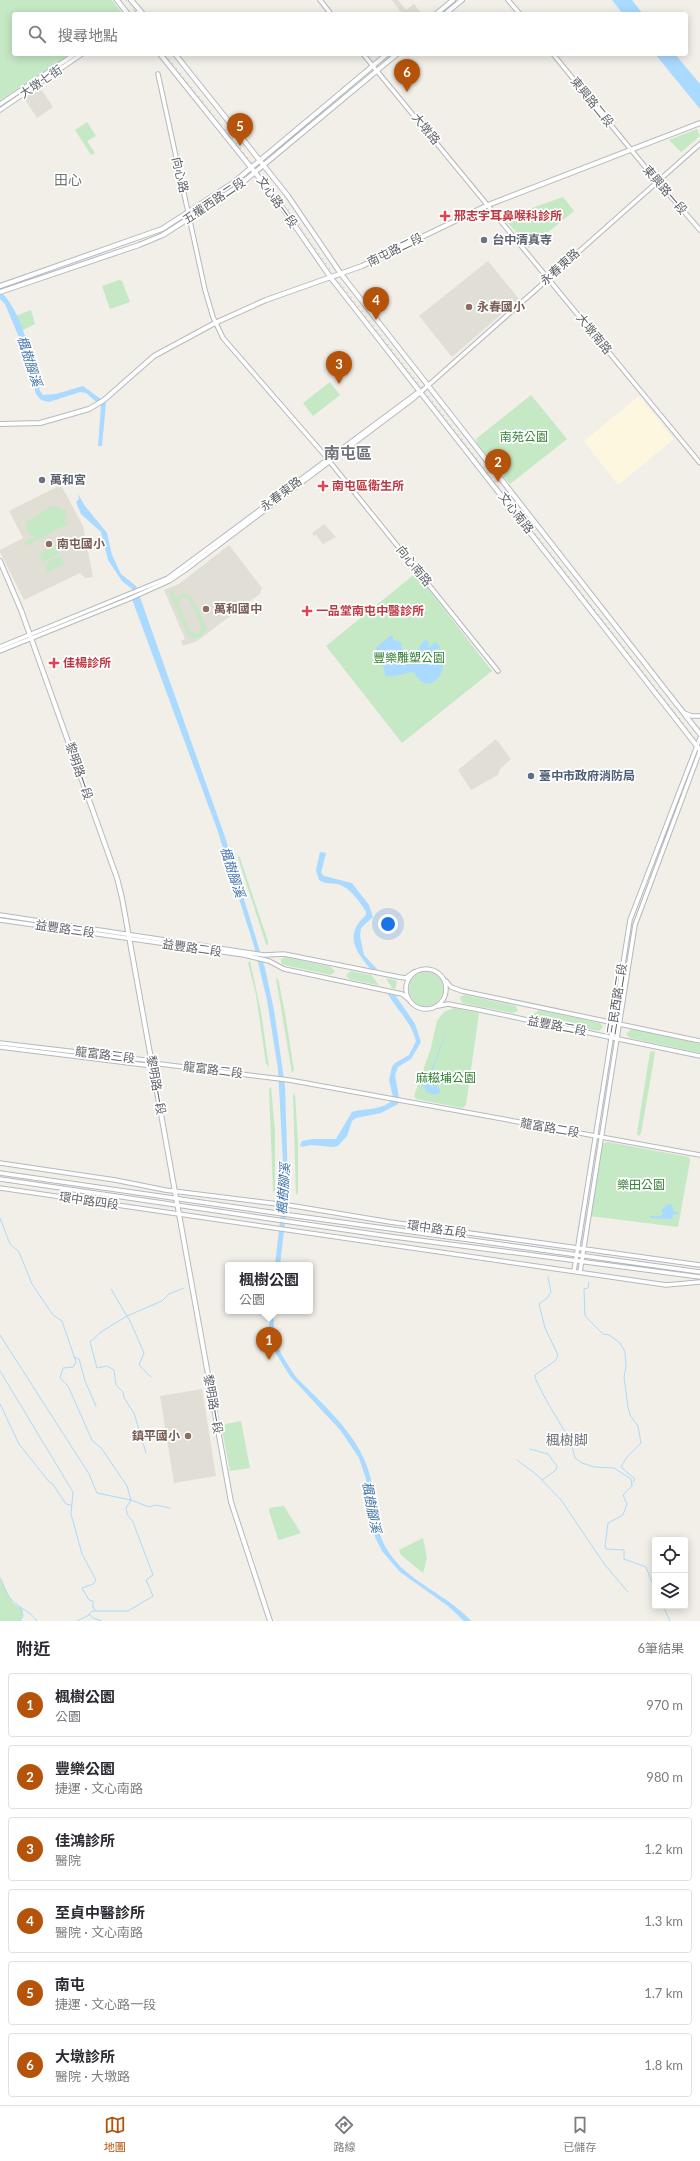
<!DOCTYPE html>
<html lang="zh-TW">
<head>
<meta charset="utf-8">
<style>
  :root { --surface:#fff; --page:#f7f7f7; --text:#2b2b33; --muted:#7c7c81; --line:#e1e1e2; --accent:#b45309 }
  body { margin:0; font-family:Lato,"Noto Sans TC",sans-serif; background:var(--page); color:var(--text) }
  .controls { position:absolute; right:12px; bottom:12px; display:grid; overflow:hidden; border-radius:4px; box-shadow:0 2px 10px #0003 }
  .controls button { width:36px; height:36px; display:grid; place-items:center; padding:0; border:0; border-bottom:1px solid var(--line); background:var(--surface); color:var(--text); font:20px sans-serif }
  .you { position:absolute; left:388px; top:924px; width:14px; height:14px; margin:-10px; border:3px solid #fff; border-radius:50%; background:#1a73e8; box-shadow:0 0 0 6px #1a73e833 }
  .badge { display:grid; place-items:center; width:26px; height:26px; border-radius:50%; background:var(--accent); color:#fff; font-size:13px; font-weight:700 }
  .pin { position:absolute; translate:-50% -33px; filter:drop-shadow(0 1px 2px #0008) }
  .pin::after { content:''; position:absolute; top:21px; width:14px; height:12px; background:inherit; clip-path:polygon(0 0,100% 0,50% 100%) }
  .popup { position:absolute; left:225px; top:1262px; width:88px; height:52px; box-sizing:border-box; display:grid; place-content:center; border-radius:4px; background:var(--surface); filter:drop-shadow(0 1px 3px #0005); font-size:13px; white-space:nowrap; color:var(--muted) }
  .popup b { font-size:15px; color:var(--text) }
  .popup::after { content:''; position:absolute; left:50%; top:100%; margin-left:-8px; border:8px solid transparent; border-top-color:var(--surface) }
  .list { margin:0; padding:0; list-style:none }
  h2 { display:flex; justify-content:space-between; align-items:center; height:52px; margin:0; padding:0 16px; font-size:17px }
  h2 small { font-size:13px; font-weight:400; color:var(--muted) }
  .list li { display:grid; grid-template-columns:26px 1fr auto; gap:12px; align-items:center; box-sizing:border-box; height:64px; margin:0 8px 8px; padding:0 8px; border:1px solid var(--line); border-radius:4px }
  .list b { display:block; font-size:15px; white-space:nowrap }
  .list p { margin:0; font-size:13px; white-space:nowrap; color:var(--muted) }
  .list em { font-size:13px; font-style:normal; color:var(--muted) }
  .icon { flex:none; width:22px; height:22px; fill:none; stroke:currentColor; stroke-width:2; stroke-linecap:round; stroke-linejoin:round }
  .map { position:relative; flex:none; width:700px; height:1621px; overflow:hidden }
  .search { position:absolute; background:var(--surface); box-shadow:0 2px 10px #0003; left:12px; right:12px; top:12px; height:44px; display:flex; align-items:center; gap:10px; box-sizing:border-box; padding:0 14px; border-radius:4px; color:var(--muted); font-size:15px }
  .sheet { height:484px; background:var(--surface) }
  nav { display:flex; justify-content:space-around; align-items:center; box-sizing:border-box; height:56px; border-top:1px solid var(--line); background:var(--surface); font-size:11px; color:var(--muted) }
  nav a { display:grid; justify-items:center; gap:2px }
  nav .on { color:var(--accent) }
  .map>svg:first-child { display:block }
  .commercial { fill:#fef7e0 }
  .education { fill:#e1ded6 }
  .green { fill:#c5e8c5; fill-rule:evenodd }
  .water { fill:#aadaff }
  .pier { fill:#f1efe8 }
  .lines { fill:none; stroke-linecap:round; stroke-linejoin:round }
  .stream { stroke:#aadaff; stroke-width:1 }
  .tertiary-casing { stroke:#b5b8bc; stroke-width:5.5 }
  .secondary-casing { stroke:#b6babf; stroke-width:6 }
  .tertiary { stroke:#fff; stroke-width:3.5 }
  .secondary { stroke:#fff; stroke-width:4 }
  .rail { stroke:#b6b7b8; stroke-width:1; stroke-dasharray:1 5; stroke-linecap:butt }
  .health-dot { fill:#e0444e; stroke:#fff; stroke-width:1.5 }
  .worship-dot { fill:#6b7280; stroke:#fff; stroke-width:1.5 }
  .education-dot { fill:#8d6e63; stroke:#fff; stroke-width:1.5 }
  .service-dot { fill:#5c6f8a; stroke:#fff; stroke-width:1.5 }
  .labels { text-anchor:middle; stroke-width:3.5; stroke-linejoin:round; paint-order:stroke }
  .street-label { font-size:12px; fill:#5f6368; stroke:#fff }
  .health-label { font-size:12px; font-weight:bold; fill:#be3a42; stroke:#fff; text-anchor:start }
  .worship-label { font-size:12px; font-weight:bold; fill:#5b616d; stroke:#fff; text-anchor:start }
  .education-label { font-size:12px; font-weight:bold; fill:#785e54; stroke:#fff; text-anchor:start }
  .park-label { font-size:12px; fill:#348238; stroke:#fff }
  .service-label { font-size:12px; font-weight:bold; fill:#4e5e75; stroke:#fff; text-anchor:start }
  .water-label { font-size:13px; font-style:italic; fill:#4174aa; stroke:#fff }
  .quarter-label { font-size:14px; fill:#70757a; stroke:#fff }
  .district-label { font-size:16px; font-weight:bold; fill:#70757a; stroke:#fff }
</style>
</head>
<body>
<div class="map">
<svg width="700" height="1621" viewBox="0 0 700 1621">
  <rect width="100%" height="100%" fill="#f1efe8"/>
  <path class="commercial" d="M639,396L674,439L618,485L584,441Z"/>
  <path class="education" d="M392,0H398L406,10L414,4L422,14H402Z
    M40,87L53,107L37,118L24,98Z
    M488,261L519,299L452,357L419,316Z
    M61,485L83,526L93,577L85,578L80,573L24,600L0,552V550L23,538L9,511Z
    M324,524L336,537L323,544L316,535L314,536L312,533Z
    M229,545L262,588L260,594L197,641L183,646L181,641L185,639L164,590L179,584Z
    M496,739L511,759L500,769L498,775L471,790L458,770Z
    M202,1389L216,1476L174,1483L160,1396Z"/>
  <path class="green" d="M0,0H112L123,14H14V54H70L0,100Z
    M87,122L96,136L87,141L95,153L91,155L75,130Z
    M697,129L700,136L681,152L669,140Z
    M563,197L574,211L529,248L504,218Z
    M119,280L122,281L130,302L110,309L102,286Z
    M31,310L35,324L21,331L16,316Z
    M330,382L340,395L313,416L303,403Z
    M531,395L567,439L510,484L477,444L476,439Z
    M53,506L65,510L66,518L64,523L68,521L69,523L26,546L24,543L35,537L26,531L27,521Z
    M55,546L59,554L43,562L39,554Z
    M61,556L64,564L48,572L44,564Z
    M416,573L492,671L402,743L326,646Z
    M172,590L176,598L184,593L191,596L207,628L201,637L195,638L188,635L169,592ZM182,597H186L190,600L201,626V631L197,634L190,631L178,604Z
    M239,855L268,941V946L266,944L238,858Z
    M286,957L331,967L335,972L331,975L284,965L281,963V959Z
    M250,961L261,1012L269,1067L266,1064L256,995L248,963Z
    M351,971L395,980L397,982L395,989L349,979L346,975Z
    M409 989a17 17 0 1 1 34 0a17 17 0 1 1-34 0Z
    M276,978L278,979C285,1009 289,1040 294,1070L292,1073Z
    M465,995L516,1006L518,1011L513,1013L462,1003L460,997Z
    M454,1008L479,1013L466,1105L462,1108L416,1099L414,1096L431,1048L437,1021L444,1012Z
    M539,1010L600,1023L603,1027L599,1031L537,1019L534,1014Z
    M631,1029L700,1044V1053L630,1038L626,1034Z
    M653,1051L655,1053L641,1134L638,1136L637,1133L650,1052Z
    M271,1087L275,1131V1190L273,1193L269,1089Z
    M295,1093L298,1143V1193L296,1195L293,1095Z
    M608,1142L689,1157L690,1161L678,1227L590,1216L601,1146L604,1143Z
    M241,1421L250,1468L230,1471L221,1425Z
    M284,1506L301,1533L280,1540L278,1539L269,1511V1508Z
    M423,1538L427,1558L423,1573L401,1555L399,1550Z
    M0,1579L13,1603L23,1610L21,1621H0Z"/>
  <path class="water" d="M612,0H632L643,14H623Z
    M655,54H675L700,84V109Z
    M3,294C23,315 33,363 40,391L43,395L56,394L83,386L106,403L102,446H98L101,406L86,393L80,392L49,402L41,400L36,394L23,347L5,304L0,299V295Z
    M78,494L85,506L107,533L112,555L121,574L136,586L225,837L265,968L274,1010L285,1086L287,1149L288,1197L280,1265H275L283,1195V1162L278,1069L267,1000L254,946L217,829L133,602L132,589L122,581L108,560L101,532L81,514L76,502L79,499Z
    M390,636H393V640L399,641L402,644L401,649L417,652L422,642L426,640L429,642L428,648L436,642L441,648L435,650C457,668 427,701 414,672C404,672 396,678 385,676L384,668C382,665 379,665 377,662C367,650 384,642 390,636Z
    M320,852L326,853L321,873L324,876L352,883L369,905L373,917L361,928L360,936L364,955L377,969L407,1012L415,1024L421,1042L411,1059L398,1067L395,1075L399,1098L398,1104L381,1113L356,1118L352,1121L347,1136L338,1146L333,1147L311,1145L302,1147L300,1145L302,1141L312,1139H336L352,1112C363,1108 388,1111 393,1097L389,1080L392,1067L395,1063L409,1055L416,1041C412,1025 402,1015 393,1002C388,995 384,986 378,979C362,957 339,939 366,915V912C361,903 350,888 340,885C333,882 326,885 319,880L316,870Z
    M452,1017L428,1083L433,1088V1084L436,1085L440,1090V1093L434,1095L426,1092L425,1087L421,1085L422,1082L426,1084Z
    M667,1204L672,1205L674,1212H678V1215L673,1214L672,1219L650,1218V1216H659L663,1214L661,1211Z
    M270,1311H274C272,1343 279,1351 296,1377C324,1406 357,1433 369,1472C377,1499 372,1527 388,1551C407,1582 447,1594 471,1621H464L448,1606L400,1572L382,1551L375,1537L366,1479L359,1458L341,1431L290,1376L272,1347L268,1337Z"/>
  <path class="pier" d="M366,968L381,970L397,996L385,993Z"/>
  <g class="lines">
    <path class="stream" d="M0,1218L10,1244L19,1252L32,1284L53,1315L62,1321L76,1362L73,1367L63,1368L60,1378L68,1386L92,1440L102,1449L127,1486L131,1500L126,1508L127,1514L133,1522L153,1575L146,1580L153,1596L128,1611H92L89,1614L93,1618L102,1621
      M548,1277L551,1292L547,1298L539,1304L545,1328L558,1355L556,1360L535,1375C533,1380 564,1430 569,1438C572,1442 573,1452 575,1458L582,1463L595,1467L614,1468L631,1479L632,1486L623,1495L627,1504L623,1515L608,1523L605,1546L606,1549L624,1550V1559L646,1567L655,1590
      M589,1282L588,1288L584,1289L585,1316L603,1334L609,1335L620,1343L625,1352L626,1367L624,1377L628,1407L630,1415L638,1426L641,1443L627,1457L621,1467L635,1479L633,1482
      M111,1289L131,1323L144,1353L139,1365L151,1377
      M0,1335L89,1474L97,1493L131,1500L149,1507L155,1505L170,1508
      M74,1357L79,1359L85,1381L96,1406
      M0,1371L73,1492L71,1514L82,1554L96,1580L93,1584L82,1588L89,1600L93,1601V1607L95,1610
      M0,1404L19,1444L50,1483H52L66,1504L71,1505
      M530,1449L548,1454L557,1466L556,1470L542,1480
      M146,1453L134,1413L124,1398L123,1392L116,1385L114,1370L107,1366L97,1368L90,1342L101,1332L127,1316L162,1301L169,1294L184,1288
      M517,1460L537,1475L561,1500L605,1565L628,1592
      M0,1577C4,1584 5,1593 11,1599C19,1608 30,1611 37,1621
      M663,1606L670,1621
      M20,1607L23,1616L20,1621
      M77,1621L89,1615"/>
    <g class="tertiary-casing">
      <path id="tertiary" d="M320,0L331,14
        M508,0L520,14
        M136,14L140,11
        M363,54L700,463
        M553,54L646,168L700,230
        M158,74L205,290L213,317L223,338L328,459
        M0,104L75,54
        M0,110L82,54
        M330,462L498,671
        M0,647L168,578L417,393
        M0,651L129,599L169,581L184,571L414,398L700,144
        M684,713L692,716H700
        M0,915L264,955L284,954L399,977L406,978L414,972
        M0,920L244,955L269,961L284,969L402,994L408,999
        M406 989a20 20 0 1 1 40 0a20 20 0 1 1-40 0Z
        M446,981L451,987L462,991L700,1041
        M438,1006L448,1004L475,1009L700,1056
        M0,1043L145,1060L152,1063L289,1080L700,1155
        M0,1047L145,1065L152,1063
        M0,1163L115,1180L165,1190L294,1206L390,1222L700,1265
        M0,1173L290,1215L700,1272
        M0,1179L387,1236L700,1277
        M0,1188L666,1285L700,1282
        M574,1271L630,920L700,738
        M580,1272L635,925L700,751"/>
    </g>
    <g class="secondary-casing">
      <path id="secondary" d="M117,0L128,14
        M131,0L143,14
        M436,14L453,0
        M445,14L462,0
        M160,54L277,200L331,278L700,750
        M175,54L288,196L341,274L700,734
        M0,286L162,229L233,183L387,54
        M0,292L139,245L163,235L236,188L397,54
        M0,424L40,423L89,409L104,400L154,356L215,323L266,300L362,266L488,205L700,123
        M0,561L21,610L117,878L122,898L231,1502L270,1621"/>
    </g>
    <use href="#tertiary" class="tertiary"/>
    <use href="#secondary" class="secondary"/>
    <path class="rail" d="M126,0L137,14
      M165,54L284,203L334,275L700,745"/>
  </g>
  <g class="health-dot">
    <path d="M443 210h4v4h4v4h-4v4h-4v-4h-4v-4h4z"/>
    <path d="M321 480h4v4h4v4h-4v4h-4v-4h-4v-4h4z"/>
    <path d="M305 605h4v4h4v4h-4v4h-4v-4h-4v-4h4z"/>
    <path d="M52 657h4v4h4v4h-4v4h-4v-4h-4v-4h4z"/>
  </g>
  <g class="worship-dot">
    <circle cx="484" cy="240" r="4"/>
    <circle cx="42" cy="480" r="4"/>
  </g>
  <g class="education-dot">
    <circle cx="469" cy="307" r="4"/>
    <circle cx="49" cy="544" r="4"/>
    <circle cx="206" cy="609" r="4"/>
    <circle cx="188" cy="1436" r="4"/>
  </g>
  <circle class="service-dot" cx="531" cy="776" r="4"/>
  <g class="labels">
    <g class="street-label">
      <text transform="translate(41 82) rotate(-34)" y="4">大墩七街</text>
      <text transform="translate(592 102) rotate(51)" y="4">東興路二段</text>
      <text transform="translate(426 129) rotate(51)" y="4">大墩路</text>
      <text transform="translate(180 175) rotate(77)" y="4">向心路</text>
      <text transform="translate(665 190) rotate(49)" y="4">東興路一段</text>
      <text transform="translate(214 201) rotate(-34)" y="4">五權西路二段</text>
      <text transform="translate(277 202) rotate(54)" y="4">文心路一段</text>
      <text transform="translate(395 250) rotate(-26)" y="4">南屯路二段</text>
      <text transform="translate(560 267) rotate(-42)" y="4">永春東路</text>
      <text transform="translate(594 334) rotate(51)" y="4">大墩南路</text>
      <text transform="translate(281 494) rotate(-37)" y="4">永春東路</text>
      <text transform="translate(516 513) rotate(52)" y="4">文心南路</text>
      <text transform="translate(414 566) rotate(51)" y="4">向心南路</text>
      <text transform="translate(79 771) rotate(71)" y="4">黎明路一段</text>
      <text transform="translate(65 929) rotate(8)" y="4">益豐路三段</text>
      <text transform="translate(192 948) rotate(8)" y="4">益豐路二段</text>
      <text transform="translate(617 999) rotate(-81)" y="4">三民西路二段</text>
      <text transform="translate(557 1026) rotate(11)" y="4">益豐路二段</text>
      <text transform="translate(105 1055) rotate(7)" y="4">龍富路三段</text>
      <text transform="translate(213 1070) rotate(7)" y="4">龍富路二段</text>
      <text transform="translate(156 1085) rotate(80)" y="4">黎明路一段</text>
      <text transform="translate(550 1128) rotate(10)" y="4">龍富路二段</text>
      <text transform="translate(89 1201) rotate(8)" y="4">環中路四段</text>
      <text transform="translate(437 1229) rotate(8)" y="4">環中路五段</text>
      <text transform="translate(213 1404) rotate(80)" y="4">黎明路一段</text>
    </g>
    <g class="health-label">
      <text x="454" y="220">邢志宇耳鼻喉科診所</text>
      <text x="332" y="490">南屯區衛生所</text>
      <text x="316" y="615">一品堂南屯中醫診所</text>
      <text x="63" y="667">佳楊診所</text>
    </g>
    <g class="worship-label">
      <text x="492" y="244">台中清真寺</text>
      <text x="50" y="484">萬和宮</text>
    </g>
    <g class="education-label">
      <text x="477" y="311">永春國小</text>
      <text x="57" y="548">南屯國小</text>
      <text x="214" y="613">萬和國中</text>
      <text x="180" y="1440" text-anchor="end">鎮平國小</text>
    </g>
    <g class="park-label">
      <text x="524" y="441">南苑公園</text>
      <text x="409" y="662">豐樂雕塑公園</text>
      <text x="446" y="1082">麻糍埔公園</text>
      <text x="641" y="1189">樂田公園</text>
    </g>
    <g class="service-label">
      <text x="539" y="780">臺中市政府消防局</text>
    </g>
    <g class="water-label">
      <text transform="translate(30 361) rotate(72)" y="5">楓樹腳溪</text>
      <text transform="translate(233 872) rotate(72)" y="5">楓樹腳溪</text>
      <text transform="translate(283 1189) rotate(-86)" y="5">楓樹腳溪</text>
      <text transform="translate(372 1507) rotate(79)" y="5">楓樹腳溪</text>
    </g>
    <g class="quarter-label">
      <text x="68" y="185">田心</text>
      <text x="567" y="1445">楓樹脚</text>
    </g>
    <g class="district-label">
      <text x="348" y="459">南屯區</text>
    </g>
  </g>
</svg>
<div class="controls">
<button><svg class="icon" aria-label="locate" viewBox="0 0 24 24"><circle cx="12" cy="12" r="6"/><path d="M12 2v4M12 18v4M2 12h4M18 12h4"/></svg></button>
<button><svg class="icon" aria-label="layers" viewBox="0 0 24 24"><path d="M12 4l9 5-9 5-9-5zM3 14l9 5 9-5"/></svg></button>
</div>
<div class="you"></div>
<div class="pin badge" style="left:269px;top:1360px">1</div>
<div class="popup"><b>楓樹公園</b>公園</div>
<div class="pin badge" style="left:498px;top:482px">2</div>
<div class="pin badge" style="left:339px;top:384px">3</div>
<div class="pin badge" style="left:376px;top:320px">4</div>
<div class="pin badge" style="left:240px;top:146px">5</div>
<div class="pin badge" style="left:407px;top:92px">6</div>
<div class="search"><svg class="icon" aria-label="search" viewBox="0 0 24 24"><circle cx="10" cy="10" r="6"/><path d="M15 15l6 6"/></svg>搜尋地點</div>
</div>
<section class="sheet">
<h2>附近<small>6筆結果</small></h2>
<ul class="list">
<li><span class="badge">1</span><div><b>楓樹公園</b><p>公園</p></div><em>970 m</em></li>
<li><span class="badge">2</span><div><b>豐樂公園</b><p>捷運 · 文心南路</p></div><em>980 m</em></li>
<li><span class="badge">3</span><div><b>佳鴻診所</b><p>醫院</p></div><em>1.2 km</em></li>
<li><span class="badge">4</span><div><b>至貞中醫診所</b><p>醫院 · 文心南路</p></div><em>1.3 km</em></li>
<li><span class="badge">5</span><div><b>南屯</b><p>捷運 · 文心路一段</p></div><em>1.7 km</em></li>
<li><span class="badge">6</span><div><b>大墩診所</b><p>醫院 · 大墩路</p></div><em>1.8 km</em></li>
</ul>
</section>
<nav>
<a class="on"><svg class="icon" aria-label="map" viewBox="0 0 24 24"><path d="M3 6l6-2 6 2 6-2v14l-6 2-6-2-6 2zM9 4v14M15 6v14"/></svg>地圖</a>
<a><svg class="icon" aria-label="directions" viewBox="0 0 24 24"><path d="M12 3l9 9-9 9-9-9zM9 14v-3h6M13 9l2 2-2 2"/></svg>路線</a>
<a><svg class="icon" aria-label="saved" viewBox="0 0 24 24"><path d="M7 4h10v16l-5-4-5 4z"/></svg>已儲存</a>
</nav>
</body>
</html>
